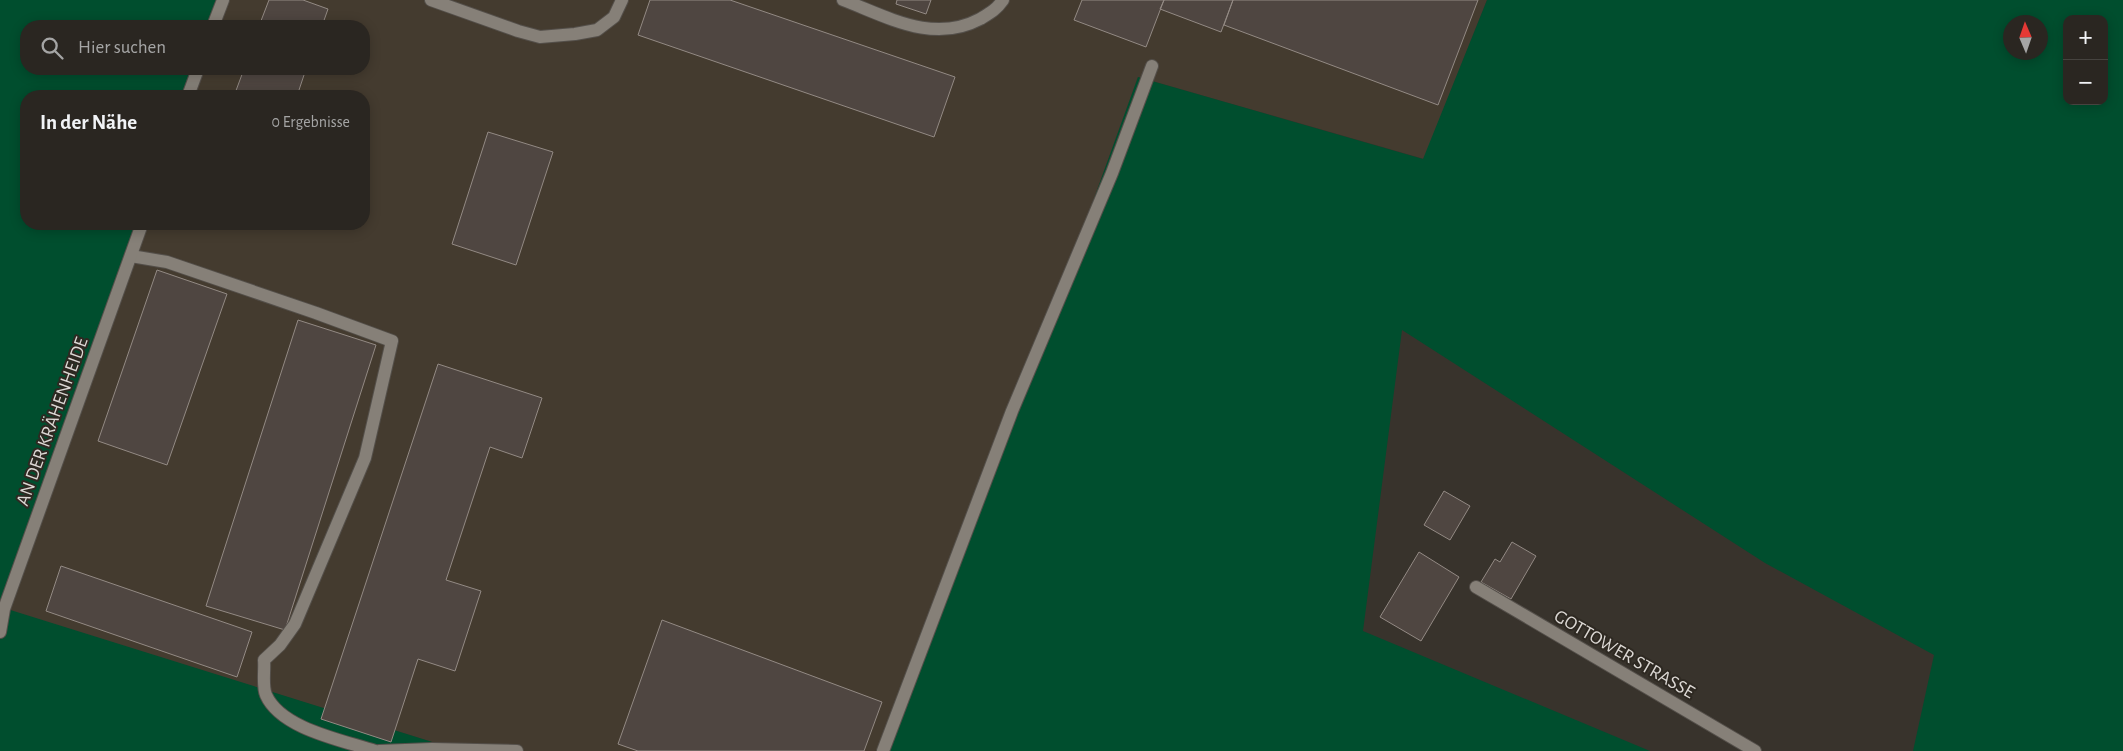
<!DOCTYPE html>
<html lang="de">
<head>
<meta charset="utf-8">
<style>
  :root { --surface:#2a2621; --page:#322e2a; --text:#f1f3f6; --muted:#a5a5a5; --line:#46433f }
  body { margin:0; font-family:"Alegreya Sans",sans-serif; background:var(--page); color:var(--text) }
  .controls { position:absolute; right:15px; top:15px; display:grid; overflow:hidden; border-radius:10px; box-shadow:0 2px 12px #0003 }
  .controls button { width:45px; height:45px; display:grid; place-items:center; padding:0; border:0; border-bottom:1px solid var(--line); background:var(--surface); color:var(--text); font:25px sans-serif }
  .compass { position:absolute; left:2003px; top:15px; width:45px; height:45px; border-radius:50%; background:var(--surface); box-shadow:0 2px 12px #0003; rotate:358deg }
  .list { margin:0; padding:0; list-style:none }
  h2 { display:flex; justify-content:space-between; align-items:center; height:65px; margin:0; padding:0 20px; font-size:21px }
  h2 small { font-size:16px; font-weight:400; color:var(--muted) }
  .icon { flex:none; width:28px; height:28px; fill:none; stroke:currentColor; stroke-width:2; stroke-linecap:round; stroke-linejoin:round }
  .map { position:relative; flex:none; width:2123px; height:751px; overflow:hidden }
  .search { position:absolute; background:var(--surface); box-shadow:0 2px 12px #0003; left:20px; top:20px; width:350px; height:55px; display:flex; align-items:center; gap:12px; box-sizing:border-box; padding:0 18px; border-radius:20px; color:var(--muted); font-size:19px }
  .panel { position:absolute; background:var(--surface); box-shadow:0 2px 12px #0003; left:20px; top:90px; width:350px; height:140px; border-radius:20px }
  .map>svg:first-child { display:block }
  .built { fill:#443b2f }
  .green { fill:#004e2e; fill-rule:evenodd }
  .building { fill:#4f4641; stroke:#938a84 }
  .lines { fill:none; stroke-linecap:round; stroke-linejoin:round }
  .lane-casing { stroke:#544f4a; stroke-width:14 }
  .street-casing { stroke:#544f4a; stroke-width:14 }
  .lane { stroke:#868078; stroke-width:12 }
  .street { stroke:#868078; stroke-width:12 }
  .labels { text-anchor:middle; stroke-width:4; stroke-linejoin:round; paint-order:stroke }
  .street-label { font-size:19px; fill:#dcd8d4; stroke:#2e2922 }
</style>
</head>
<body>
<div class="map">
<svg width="2123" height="751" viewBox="0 0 2123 751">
  <rect width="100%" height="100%" fill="#38332c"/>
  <path class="built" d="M223,0H1487L1424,159L1138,77L1049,323L888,751H461L4,609L142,224H364V96H188L198,69H364V26H213Z"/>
  <path class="green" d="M0,0H223L213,26H26V69H198L188,96H26V224H142L4,608L461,751H0Z
    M1487,0H2123V751H1913L1934,655L1765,563L1402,330L1363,631L1650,751H888L1049,323L1138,77L1423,159ZM2067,19H2104V101H2067ZM2010,22H2040V52H2010Z"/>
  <path class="building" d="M269,0H303L328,9L322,26H259Z
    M650,0H730L955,77L934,137L638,35Z
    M897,0H931L926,14L896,4Z
    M1082,0H1164L1146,47L1074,20Z
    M1164,0H1233L1221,32L1160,9Z
    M1233,0H1478L1438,105L1224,25Z
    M244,69H306L297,96H234Z
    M488,132L553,152L516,265L452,244Z
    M157,270L227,294L167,465L98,441Z
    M298,320L376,345L285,630L206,606Z
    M438,364L542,398L522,458L490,447L446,580L481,591L455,671L418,659L391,742L321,719Z
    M1444,491L1470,506L1450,540L1424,525Z
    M1512,542L1536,556L1511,599L1481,582L1495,559L1500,562Z
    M1419,552L1459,577L1421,641L1380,617Z
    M61,566L252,632L237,677L46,611Z
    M662,620L882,702L864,751H638L618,744Z"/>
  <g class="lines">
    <g class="lane-casing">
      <path id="lane" d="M431,0L518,31L540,37L575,34L597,30L614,17L622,0
        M843,0C888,17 933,44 980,19C990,13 996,10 1003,0
        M131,256L167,262L316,313L392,341L365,458L295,624L280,645L264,660C265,670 262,686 266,695C281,729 342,740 375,751
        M1476,587L1755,751
        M379,751L432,749L517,751
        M883,751L1012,411L1112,173L1152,66"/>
    </g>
    <g class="street-casing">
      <path id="street" d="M213,26L223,0
        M188,96L198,69
        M0,632L4,609L142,224"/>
    </g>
    <use href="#lane" class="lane"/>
    <use href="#street" class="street"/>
  </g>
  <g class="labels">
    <g class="street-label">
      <text transform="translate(51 421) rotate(-70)" y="7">AN DER KRÄHENHEIDE</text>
      <text transform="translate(1625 653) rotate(30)" y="7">GOTTOWER STRASSE</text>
    </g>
  </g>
</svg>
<div class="controls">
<button>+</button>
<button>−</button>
</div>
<svg class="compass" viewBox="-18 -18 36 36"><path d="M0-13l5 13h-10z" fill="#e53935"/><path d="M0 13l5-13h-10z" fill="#a5a5a5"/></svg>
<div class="search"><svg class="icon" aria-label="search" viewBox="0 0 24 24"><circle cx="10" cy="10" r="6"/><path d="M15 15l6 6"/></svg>Hier suchen</div>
<section class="panel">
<h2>In der Nähe<small>0 Ergebnisse</small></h2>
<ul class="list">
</ul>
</section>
</div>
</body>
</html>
